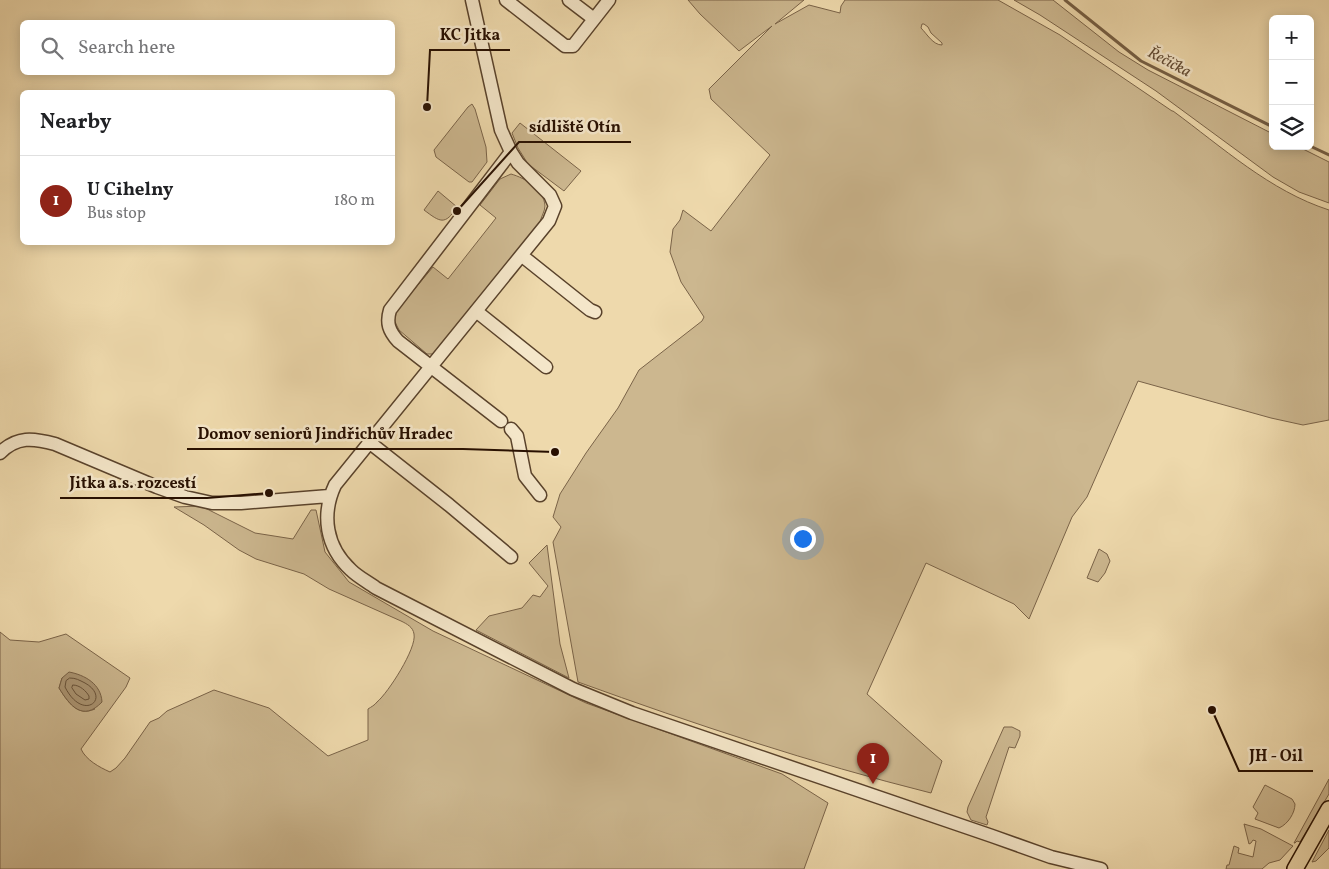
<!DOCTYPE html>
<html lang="en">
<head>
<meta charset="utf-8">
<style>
  :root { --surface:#fff; --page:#f6f6f6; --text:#202124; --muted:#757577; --line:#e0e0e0; --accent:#8f2418 }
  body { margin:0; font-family:Vollkorn,serif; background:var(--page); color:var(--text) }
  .controls { position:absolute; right:15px; top:15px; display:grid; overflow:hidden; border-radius:8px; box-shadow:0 2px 12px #0003 }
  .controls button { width:45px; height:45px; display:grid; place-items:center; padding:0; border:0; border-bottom:1px solid var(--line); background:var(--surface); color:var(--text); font:25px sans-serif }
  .you { position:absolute; left:802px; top:538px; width:18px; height:18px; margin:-12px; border:4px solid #fff; border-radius:50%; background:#1a73e8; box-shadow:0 0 0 8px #1a73e833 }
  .badge { display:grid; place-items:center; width:32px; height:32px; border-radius:50%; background:var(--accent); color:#fff; font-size:16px; font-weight:700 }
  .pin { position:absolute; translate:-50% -41px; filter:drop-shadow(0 1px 2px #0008) }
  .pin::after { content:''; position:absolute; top:26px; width:18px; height:15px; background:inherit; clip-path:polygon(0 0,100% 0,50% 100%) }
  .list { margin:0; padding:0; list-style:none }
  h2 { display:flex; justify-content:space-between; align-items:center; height:65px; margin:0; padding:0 20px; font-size:21px }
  h2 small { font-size:16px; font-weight:400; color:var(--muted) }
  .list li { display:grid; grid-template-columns:32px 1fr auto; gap:15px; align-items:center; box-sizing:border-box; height:90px; padding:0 20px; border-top:1px solid var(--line) }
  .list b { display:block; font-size:19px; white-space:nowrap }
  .list p { margin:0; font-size:16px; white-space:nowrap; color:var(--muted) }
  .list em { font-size:16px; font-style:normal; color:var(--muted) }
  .icon { flex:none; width:28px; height:28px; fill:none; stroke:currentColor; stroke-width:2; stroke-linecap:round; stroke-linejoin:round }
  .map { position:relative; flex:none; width:1329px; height:869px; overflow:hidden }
  .search { position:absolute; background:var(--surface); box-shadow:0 2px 12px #0003; left:20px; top:20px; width:375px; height:55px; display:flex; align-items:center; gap:12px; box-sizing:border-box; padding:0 18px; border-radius:8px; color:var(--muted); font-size:19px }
  .panel { position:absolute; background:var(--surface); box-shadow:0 2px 12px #0003; left:20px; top:90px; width:375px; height:155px; border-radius:8px }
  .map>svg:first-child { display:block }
  .green { fill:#ccb78f; stroke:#7a6348; fill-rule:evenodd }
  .water { fill:#aa9472; stroke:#765f44 }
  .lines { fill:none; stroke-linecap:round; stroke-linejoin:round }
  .shore { stroke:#685239; stroke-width:1 }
  .stream { stroke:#765f44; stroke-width:3 }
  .minor-casing { stroke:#59422b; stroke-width:15 }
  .major-casing { stroke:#270f00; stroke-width:18 }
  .minor { stroke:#f4e6c9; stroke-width:12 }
  .major { stroke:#eed9ac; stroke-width:15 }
  .labels { text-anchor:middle; stroke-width:5; stroke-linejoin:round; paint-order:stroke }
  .water-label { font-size:16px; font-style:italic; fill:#624b33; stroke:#f4e6c9 }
  .leader { fill:none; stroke:#270f00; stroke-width:2 }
  .callout-dot { fill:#270f00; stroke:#f4e6c9; stroke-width:2 }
  .callout-label { font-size:16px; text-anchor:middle; font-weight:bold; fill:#270f00; stroke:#f4e6c9; stroke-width:5; stroke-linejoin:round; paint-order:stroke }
</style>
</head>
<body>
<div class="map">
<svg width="1329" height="869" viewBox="0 0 1329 869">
  <rect width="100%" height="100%" fill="#eed9ac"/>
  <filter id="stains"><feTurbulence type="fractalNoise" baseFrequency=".004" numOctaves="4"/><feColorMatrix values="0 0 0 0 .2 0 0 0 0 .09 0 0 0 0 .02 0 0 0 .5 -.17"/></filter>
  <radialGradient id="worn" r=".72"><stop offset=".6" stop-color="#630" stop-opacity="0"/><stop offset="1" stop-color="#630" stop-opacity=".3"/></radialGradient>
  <path class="green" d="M688,0H804L775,24L809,5L840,13L841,6L845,0H998L1060,35L1172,111H1173C1222,147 1270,191 1329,210V420L1303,425L1271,418L1138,381L1087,497L1072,517L1029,619L1014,604L926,563L867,694L942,761L931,793C811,763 694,724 578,682L553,542L561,527L553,517L560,494L586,453L618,408L639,370L702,321L704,317L681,282L670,252L673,229L680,220L683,210L711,231L770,155L711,99L709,89L772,26L739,51L700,14ZM922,24H924L928,27L931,33L942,43V45C933,45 927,34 921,28Z
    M1014,0H1053L1119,52L1148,70L1273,134V146H1297L1329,162V203L1299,192L1273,177L1156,91L1040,15Z
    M472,104L475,109L486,147L487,162L472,182H469L436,157L434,150L468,107Z
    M520,123L581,171L564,191L528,164L518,148L512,133Z
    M511,174C525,178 544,189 545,206C545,211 541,217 540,222L434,354H427L399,330L394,320L396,311L433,267L448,279L496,218L480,205L500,179Z
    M438,191L457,207C445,226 440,222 424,210Z
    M201,506L255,533L293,539L311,510H316L325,552L349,582L433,631L586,703L782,774L828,803L804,869H0V632L10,640L39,642L66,634L130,678L126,687L81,749C86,760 99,767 110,772L116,768L125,758L150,722L159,718L167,711L214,690L269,708L328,756L368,740V709C371,707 375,705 377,702C388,693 417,648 414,634C413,627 407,624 401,621L329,589L304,574L256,559L239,550L204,525L174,507ZM62,678L95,709C77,717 68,702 59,688Z
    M547,545L560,644L569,678L476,630L489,616L522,608L533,595L540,597L548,586L529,563Z
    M1099,549L1107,554L1110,561L1105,573L1098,582L1087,578Z
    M1004,727H1012L1020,731V736L1015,748L1009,747L986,817L988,822L987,825L971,820L967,812L968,807Z
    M1329,779V794L1300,842L1297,841L1295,843H1294Z
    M1265,785L1292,799L1295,804C1295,813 1288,824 1279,828L1255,819L1258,813L1253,807Z
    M1244,824L1261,829L1293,846L1280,860L1269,863L1262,869H1226L1227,865H1229L1234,846L1239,848L1238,853L1253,857L1256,841L1253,840L1251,843L1249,844Z
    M1329,830V848L1316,861L1312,862Z"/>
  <path class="water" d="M69,672C85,675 101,684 102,702C83,722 70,706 59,688L62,678Z"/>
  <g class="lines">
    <path class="shore" d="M70,678C76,678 79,680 85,683C112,698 83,723 65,687L66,681Z
      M73,685C80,685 86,691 89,696V699L85,700L76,694L72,688Z"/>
    <path class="stream" d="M1065,0L1141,61L1273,127
      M1310,146L1329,155"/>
    <g class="minor-casing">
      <path id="minor" d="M472,0L501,130L511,152L518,163L550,195L555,206L549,221L335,485C321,515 326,547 351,570C358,577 368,582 376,588L573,689L632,713L992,836L1051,857L1101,869
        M506,0L565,46H573L609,0
        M569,0L594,19
        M526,259L590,310L595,312
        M476,311L546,367
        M501,421L398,341C389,331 386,323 390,310L511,152
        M511,429L517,436L525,476L540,495
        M369,442L449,505L511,557
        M0,453C17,436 33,438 55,444L157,487L185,497L212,503H241L329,496"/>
    </g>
    <g class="major-casing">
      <path id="major" d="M1295,869L1329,809"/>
    </g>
    <use href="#minor" class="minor"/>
    <use href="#major" class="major"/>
  </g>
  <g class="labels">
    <g class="water-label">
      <text transform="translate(1170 61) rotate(28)" y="6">Řečička</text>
    </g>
  </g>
  <path class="leader" d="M427 107L430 50H510M457 211L519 142H631M555 452L463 449H187M269 493L207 498H60M1212 710L1239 771H1313"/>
  <g class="callout-dot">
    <circle cx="427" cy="107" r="5"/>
    <circle cx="457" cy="211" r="5"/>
    <circle cx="555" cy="452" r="5"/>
    <circle cx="269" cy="493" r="5"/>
    <circle cx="1212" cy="710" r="5"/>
  </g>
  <g class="callout-label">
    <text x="470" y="40">KC Jitka</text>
    <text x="575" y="132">sídliště Otín</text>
    <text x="325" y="439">Domov seniorů Jindřichův Hradec</text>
    <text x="133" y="488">Jitka a.s. rozcestí</text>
    <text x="1276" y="761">JH - Oil</text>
  </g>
  <rect width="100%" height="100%" filter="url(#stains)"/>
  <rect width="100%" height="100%" fill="url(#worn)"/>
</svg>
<div class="controls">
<button>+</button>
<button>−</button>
<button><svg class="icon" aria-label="layers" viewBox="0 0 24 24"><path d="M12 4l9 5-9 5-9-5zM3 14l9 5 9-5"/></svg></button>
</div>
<div class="you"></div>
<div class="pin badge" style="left:873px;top:784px">1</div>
<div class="search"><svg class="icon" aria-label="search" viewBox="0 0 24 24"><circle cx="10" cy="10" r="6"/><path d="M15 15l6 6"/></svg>Search here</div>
<section class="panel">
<h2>Nearby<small></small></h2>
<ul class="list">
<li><span class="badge">1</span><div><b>U Cihelny</b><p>Bus stop</p></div><em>180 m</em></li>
</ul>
</section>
</div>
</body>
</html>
